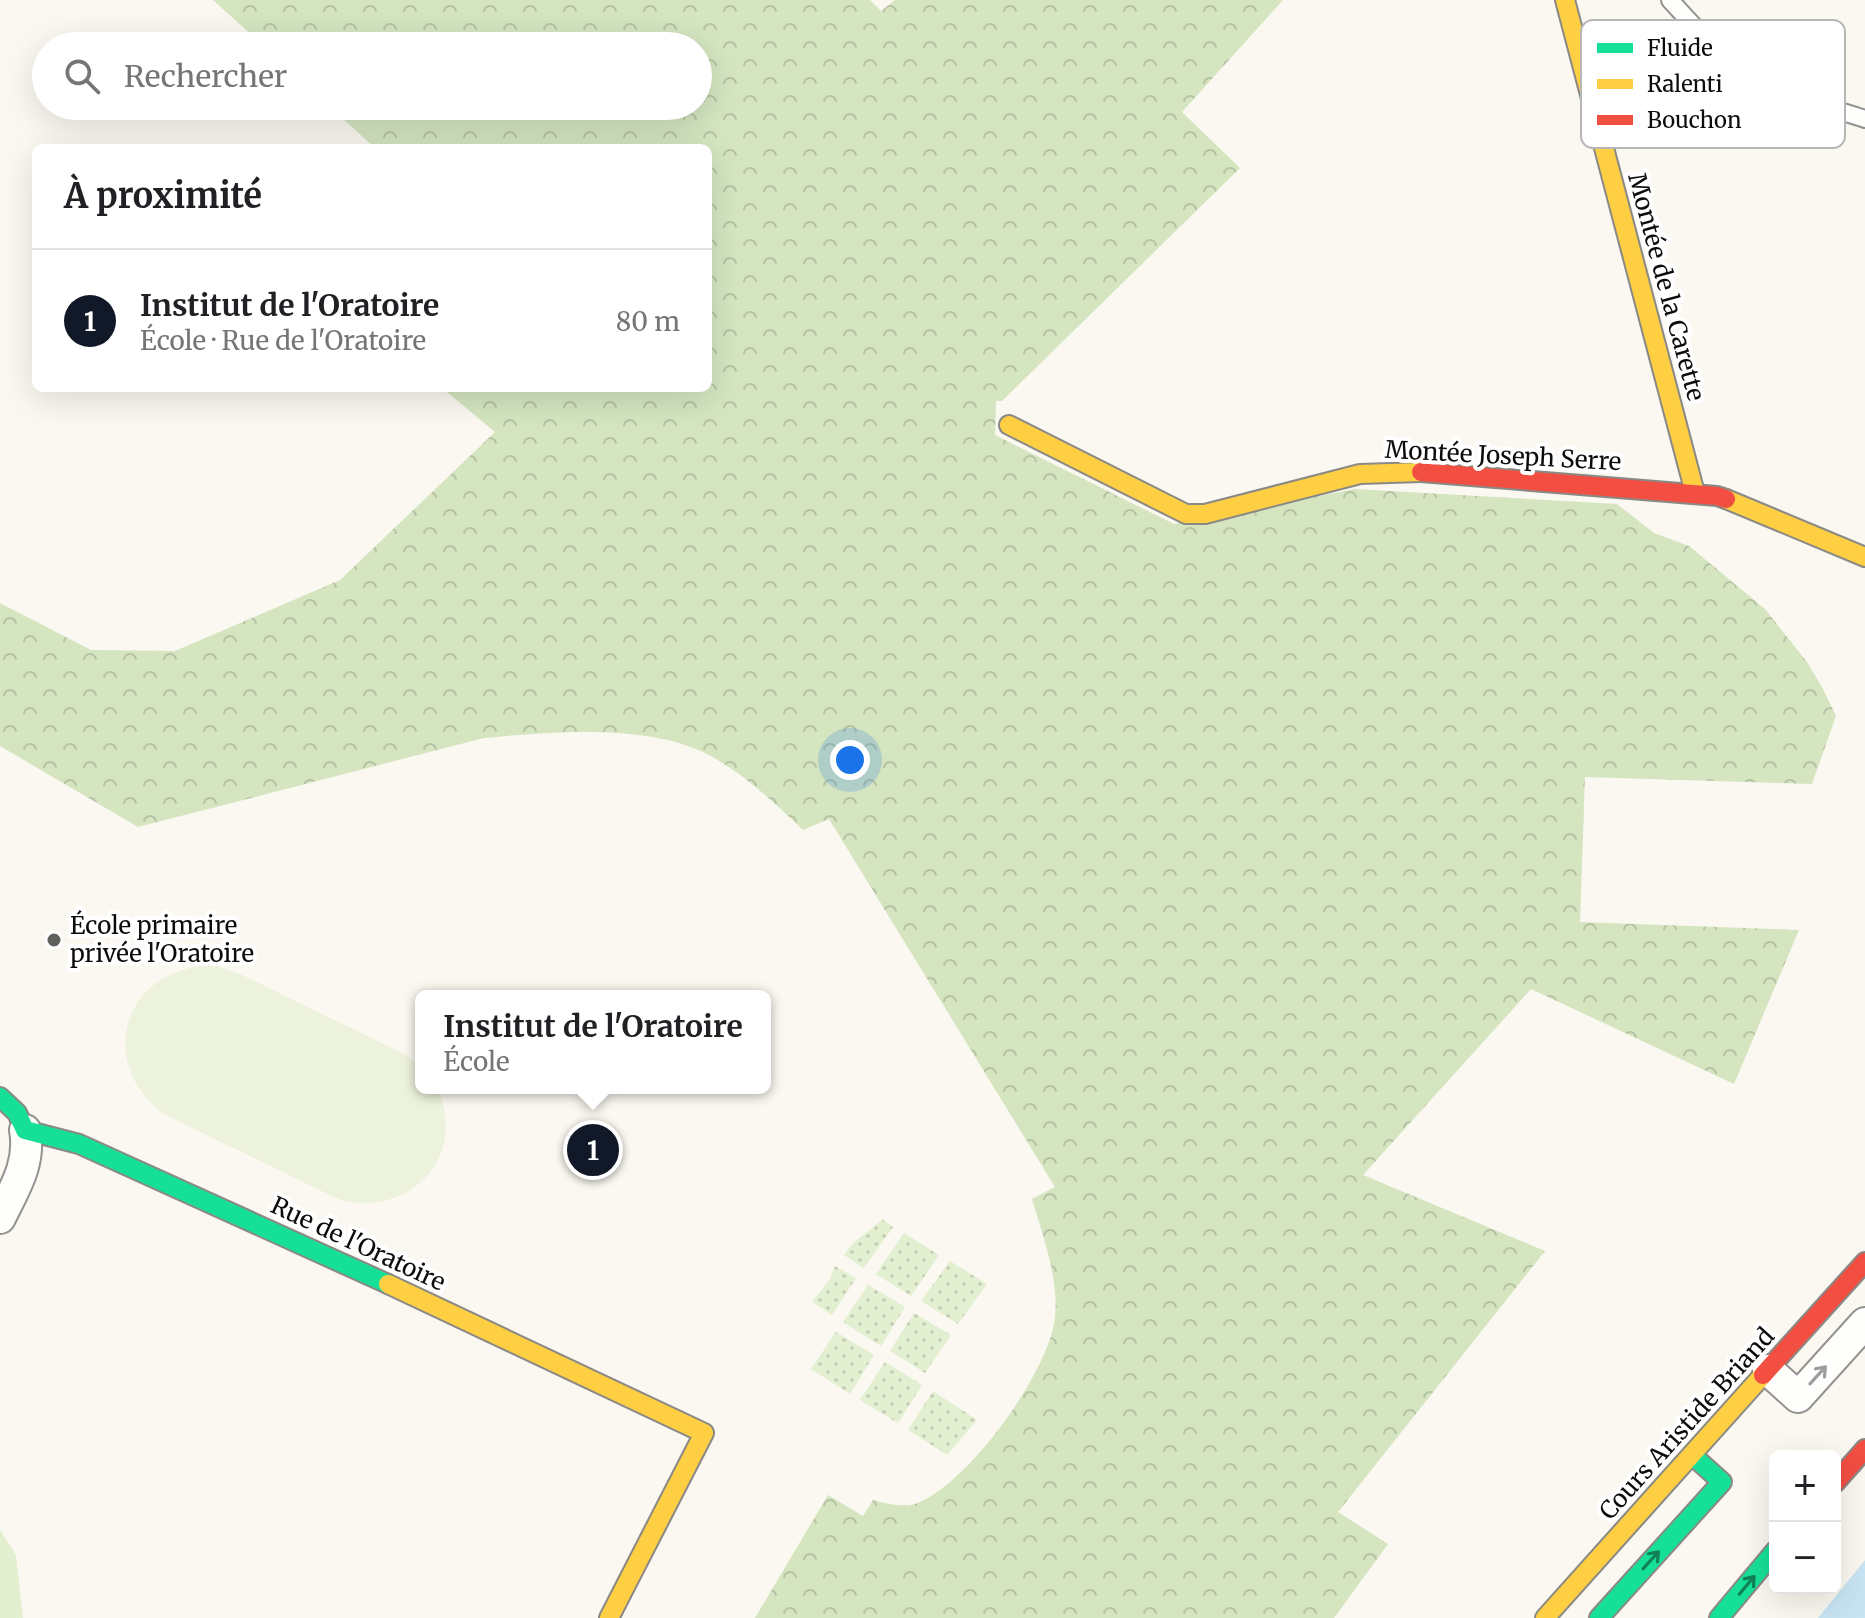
<!DOCTYPE html>
<html lang="fr">
<head>
<meta charset="utf-8">
<style>
  :root { --surface:#fff; --page:#f2f2f2; --text:#202124; --muted:#757577; --line:#e0e0e0; --accent:#111827 }
  body { margin:0; font-family:Merriweather,serif; background:var(--page); color:var(--text) }
  .controls { position:absolute; right:24px; bottom:24px; display:grid; overflow:hidden; border-radius:12px; box-shadow:0 8px 32px #0002 }
  .controls button { width:72px; height:72px; display:grid; place-items:center; padding:0; border:0; border-bottom:2px solid var(--line); background:var(--surface); color:var(--text); font:40px sans-serif }
  .you { position:absolute; left:850px; top:760px; width:28px; height:28px; margin:-20px; border:6px solid #fff; border-radius:50%; background:#1a73e8; box-shadow:0 0 0 12px #1a73e833 }
  .badge { display:grid; place-items:center; width:52px; height:52px; border-radius:50%; background:var(--accent); color:#fff; font-size:26px; font-weight:700 }
  .pin { position:absolute; translate:-50% -50%; border:4px solid #fff; box-shadow:0 2px 8px #0006 }
  .popup { position:absolute; left:415px; top:990px; width:356px; height:104px; box-sizing:border-box; display:grid; place-content:center; border-radius:12px; background:var(--surface); filter:drop-shadow(0 2px 6px #0005); font-size:26px; white-space:nowrap; color:var(--muted) }
  .popup b { font-size:30px; color:var(--text) }
  .popup::after { content:''; position:absolute; left:50%; top:100%; margin-left:-16px; border:16px solid transparent; border-top-color:var(--surface) }
  .list { margin:0; padding:0; list-style:none }
  h2 { display:flex; justify-content:space-between; align-items:center; height:104px; margin:0; padding:0 32px; font-size:34px }
  h2 small { font-size:26px; font-weight:400; color:var(--muted) }
  .list li { display:grid; grid-template-columns:52px 1fr auto; gap:24px; align-items:center; box-sizing:border-box; height:144px; padding:0 32px; border-top:2px solid var(--line) }
  .list b { display:block; font-size:30px; white-space:nowrap }
  .list p { margin:0; font-size:26px; white-space:nowrap; color:var(--muted) }
  .list em { font-size:26px; font-style:normal; color:var(--muted) }
  .icon { flex:none; width:44px; height:44px; fill:none; stroke:currentColor; stroke-width:2; stroke-linecap:round; stroke-linejoin:round }
  .map { position:relative; flex:none; width:1865px; height:1618px; overflow:hidden }
  .search { position:absolute; background:var(--surface); box-shadow:0 8px 32px #0002; left:32px; top:32px; width:680px; height:88px; display:flex; align-items:center; gap:20px; box-sizing:border-box; padding:0 28px; border-radius:44px; color:var(--muted); font-size:30px }
  .panel { position:absolute; background:var(--surface); box-shadow:0 8px 32px #0002; left:32px; top:144px; width:680px; height:248px; border-radius:12px }
  .map>svg:first-child { display:block }
  .grass { fill:url(#grass-dots) }
  .forest { fill:url(#forest-crowns) }
  .park { fill:#e3efd1 }
  .pitch { fill:#ecf2db }
  .water { fill:#c8e4f2 }
  .lines { fill:none; stroke-linecap:round; stroke-linejoin:round }
  .lane-casing { stroke:#93928f; stroke-width:20 }
  .street-casing { stroke:#93928f; stroke-width:34 }
  .fast-casing { stroke:#8a8985; stroke-width:22 }
  .slow-casing { stroke:#8a8985; stroke-width:22 }
  .jam-casing { stroke:#8a8985; stroke-width:22 }
  .lane { stroke:#fefefd; stroke-width:16 }
  .street { stroke:#fefefd; stroke-width:30 }
  .fast { stroke:#16e098; stroke-width:18 }
  .slow { stroke:#ffcf43; stroke-width:18 }
  .jam { stroke:#f24e42; stroke-width:18 }
  .oneway { stroke:#9d9d9d }
  .oneway2 { stroke:#128159 }
  .poi-dot { fill:#5f5f5c; stroke:#fff; stroke-width:3 }
  .labels { text-anchor:middle; stroke-width:8; stroke-linejoin:round; paint-order:stroke }
  .street-label { font-size:24px; fill:#0c0c0c; stroke:#fff }
  .poi-label { font-size:24px; fill:#0c0c0c; stroke:#fff; text-anchor:start }
  .key { fill:#fff; stroke:#b6b6b6; stroke-width:2 }
  .key-label { font-size:22px; fill:#0c0c0c }
</style>
</head>
<body>
<div class="map">
<svg width="1865" height="1618" viewBox="0 0 1865 1618">
  <defs>
    <pattern id="grass-dots" width="8" height="8" patternUnits="userSpaceOnUse" patternTransform="scale(2)"><rect width="8" height="8" fill="#e3efd1"/><path d="M2 2h.1M6 6h.1" fill="none" stroke="#c2ccb2" stroke-width="1.8" stroke-linecap="round"/></pattern>
    <pattern id="forest-crowns" width="20" height="18" patternUnits="userSpaceOnUse" patternTransform="scale(2)"><rect width="20" height="18" fill="#d4e5c0"/><path d="M2 6a3 3 0 1 1 6 0M12 15a3 3 0 1 1 6 0" fill="none" stroke="#b5c3a4"/></pattern>
  </defs>
  <rect width="100%" height="100%" fill="#faf8f0"/>
  <path class="grass" d="M882,1219L893,1227L864,1268L844,1255C854,1238 869,1233 882,1219Z
    M904,1233L939,1255L911,1296L876,1274Z
    M950,1261L987,1284L958,1324L921,1301Z
    M835,1266L856,1278L832,1315L812,1302L830,1279Z
    M868,1285L905,1307L881,1346L843,1322Z
    M914,1313L951,1335L925,1373L890,1351Z
    M836,1332L874,1355L850,1394L811,1369Z
    M885,1362L922,1385L898,1423L860,1400Z
    M933,1391L977,1420L947,1455L908,1430Z"/>
  <path class="forest" d="M213,0H870L881,11L895,0H1283L1182,112L1240,168L1002,401H996L995,435L1174,524L1355,489L1617,504L1654,533L1689,546L1765,609L1807,662L1823,689L1836,716L1812,784L1585,777L1580,922L1799,930L1734,1084L1531,989L1363,1175L1545,1251L1338,1512L1388,1544L1334,1618H755L828,1495L863,1516L873,1500C885,1503 903,1508 915,1504C967,1486 1049,1372 1055,1318C1059,1278 1043,1237 1032,1199L1055,1187L829,819L803,830C774,802 743,773 707,754C646,723 550,732 484,738L138,827L0,746V603L91,650L175,651L340,580L495,432L442,388H708V148H375L329,106H698V46H264Z"/>
  <path class="park" d="M0,1530L16,1555L23,1618H0Z"/>
  <path class="pitch" d="M217,966L242,975L404,1054L421,1067V1088H437C469,1157 409,1219 338,1199L164,1114C92,1060 127,962 217,966Z"/>
  <path class="water" d="M1865,1560V1618H1818Z"/>
  <g class="lines">
    <g class="lane-casing">
      <path id="lane" d="M1670,0C1694,26 1717,53 1747,74C1781,97 1826,106 1865,119"/>
    </g>
    <g class="street-casing">
      <path id="street" d="M0,1218C14,1189 31,1164 25,1130
        M1768,1370L1798,1397L1865,1323"/>
    </g>
    <g class="fast-casing">
      <path id="fast" d="M0,1097L17,1113L25,1130L79,1144L388,1284
        M1599,1618L1722,1482L1692,1455
        M1719,1618L1775,1551"/>
    </g>
    <g class="slow-casing">
      <path id="slow" d="M1565,0L1695,493
        M1009,425L1186,514H1205L1360,474L1421,472
        M1726,499L1865,557
        M388,1284L704,1433L609,1618
        M1545,1618L1763,1375"/>
    </g>
    <g class="jam-casing">
      <path id="jam" d="M1421,472L1717,496L1726,499
        M1763,1375L1865,1262
        M1835,1483L1865,1449"/>
    </g>
    <use href="#lane" class="lane"/>
    <use href="#street" class="street"/>
    <use href="#fast" class="fast"/>
    <use href="#slow" class="slow"/>
    <use href="#jam" class="jam"/>
  </g>
  <defs><path id="oneway-shaft" d="M-6 0H5M1.5-3L5.5 0L1.5 3" fill="none" stroke-width="1.6" stroke-linecap="round" stroke-linejoin="round" transform="scale(2)"/></defs>
  <use class="oneway" href="#oneway-shaft" transform="translate(1818 1375) rotate(-48)"/>
  <g class="oneway2">
    <use href="#oneway-shaft" transform="translate(1651 1560) rotate(-48)"/>
    <use href="#oneway-shaft" transform="translate(1747 1585) rotate(-50)"/>
  </g>
  <circle class="poi-dot" cx="54" cy="940" r="8"/>
  <g class="labels">
    <g class="street-label">
      <text transform="translate(1666 287) rotate(75)" y="8">Montée de la Carette</text>
      <text transform="translate(1503 456) rotate(3)" y="8">Montée Joseph Serre</text>
      <text transform="translate(358 1244) rotate(25)" y="8">Rue de l'Oratoire</text>
      <text transform="translate(1687 1424) rotate(-48)" y="8">Cours Aristide Briand</text>
    </g>
    <g class="poi-label">
      <text x="70" y="934">École primaire<tspan x="70" dy="28">privée l'Oratoire</tspan></text>
    </g>
  </g>
  <rect x="1581" y="20" width="264" height="128" rx="12" class="key"/>
  <rect x="1597" y="43" width="36" height="10" fill="#16e098"/>
  <rect x="1597" y="79" width="36" height="10" fill="#ffcf43"/>
  <rect x="1597" y="115" width="36" height="10" fill="#f24e42"/>
  <g class="key-label">
    <text x="1647" y="56">Fluide</text>
    <text x="1647" y="92">Ralenti</text>
    <text x="1647" y="128">Bouchon</text>
  </g>
</svg>
<div class="controls">
<button>+</button>
<button>−</button>
</div>
<div class="you"></div>
<div class="pin badge" style="left:593px;top:1150px">1</div>
<div class="popup"><b>Institut de l'Oratoire</b>École</div>
<div class="search"><svg class="icon" aria-label="search" viewBox="0 0 24 24"><circle cx="10" cy="10" r="6"/><path d="M15 15l6 6"/></svg>Rechercher</div>
<section class="panel">
<h2>À proximité<small></small></h2>
<ul class="list">
<li><span class="badge">1</span><div><b>Institut de l'Oratoire</b><p>École · Rue de l'Oratoire</p></div><em>80 m</em></li>
</ul>
</section>
</div>
</body>
</html>
